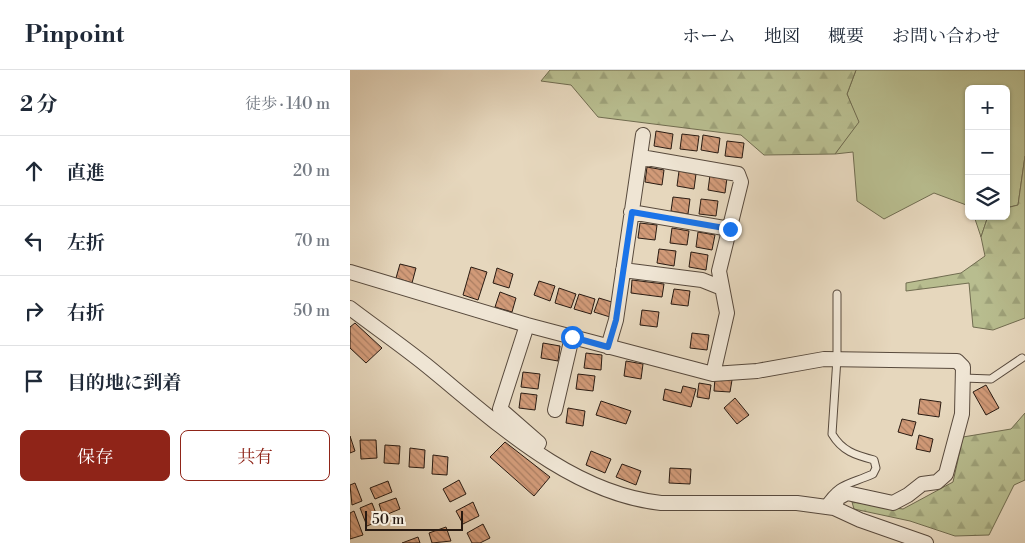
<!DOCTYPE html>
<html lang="ja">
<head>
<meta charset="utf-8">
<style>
  :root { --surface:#fff; --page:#f2f2f3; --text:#1f2937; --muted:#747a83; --line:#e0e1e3; --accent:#8f2418 }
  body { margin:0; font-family:"Libre Bodoni","Noto Serif JP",serif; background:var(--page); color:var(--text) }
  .controls { position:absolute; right:15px; top:15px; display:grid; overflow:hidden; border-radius:8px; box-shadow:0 1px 4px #0004 }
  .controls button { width:45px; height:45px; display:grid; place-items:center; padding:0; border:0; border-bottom:1px solid var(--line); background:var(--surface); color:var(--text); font:25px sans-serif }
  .scale { position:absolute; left:15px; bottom:12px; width:98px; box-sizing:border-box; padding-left:5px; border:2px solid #291b12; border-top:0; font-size:14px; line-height:18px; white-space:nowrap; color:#291b12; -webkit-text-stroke:4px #efe5d4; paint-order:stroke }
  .stop { position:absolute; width:15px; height:15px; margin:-11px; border:4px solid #1a73e8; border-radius:50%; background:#fff }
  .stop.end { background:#1a73e8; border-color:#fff; box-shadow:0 1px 5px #0008 }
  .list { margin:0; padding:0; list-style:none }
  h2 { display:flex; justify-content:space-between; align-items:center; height:65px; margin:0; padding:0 20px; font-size:21px }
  h2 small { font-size:16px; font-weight:400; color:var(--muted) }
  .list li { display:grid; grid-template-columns:32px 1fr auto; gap:15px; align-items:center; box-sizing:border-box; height:70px; padding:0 20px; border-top:1px solid var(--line) }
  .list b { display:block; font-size:19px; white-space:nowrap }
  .list em { font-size:16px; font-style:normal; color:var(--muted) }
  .actions { display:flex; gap:10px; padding:15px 20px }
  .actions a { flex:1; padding:11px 0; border:1px solid var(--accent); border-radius:8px; text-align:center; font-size:18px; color:var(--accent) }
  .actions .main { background:var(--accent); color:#fff }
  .icon { flex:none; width:28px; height:28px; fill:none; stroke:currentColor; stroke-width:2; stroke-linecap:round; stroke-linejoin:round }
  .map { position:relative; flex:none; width:675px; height:473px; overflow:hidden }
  header { display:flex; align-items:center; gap:30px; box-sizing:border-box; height:70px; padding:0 25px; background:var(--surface); border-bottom:1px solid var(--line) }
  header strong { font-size:24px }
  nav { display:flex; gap:28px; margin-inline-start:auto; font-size:18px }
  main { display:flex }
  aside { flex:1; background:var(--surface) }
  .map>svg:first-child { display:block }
  .green { fill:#b8bd8f; stroke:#706c50 }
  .forest { fill:url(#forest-firs); stroke:#706c50 }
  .building { fill:url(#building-back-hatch); stroke:#291b12 }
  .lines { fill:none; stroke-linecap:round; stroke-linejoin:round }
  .lane-casing { stroke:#584a3d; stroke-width:9 }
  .street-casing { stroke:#584a3d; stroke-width:16 }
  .lane { stroke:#efe5d4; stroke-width:7 }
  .street { stroke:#efe5d4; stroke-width:14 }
  .route { stroke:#1a73e8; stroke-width:6 }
</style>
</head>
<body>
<header>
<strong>Pinpoint</strong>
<nav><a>ホーム</a><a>地図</a><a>概要</a><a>お問い合わせ</a></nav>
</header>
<main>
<aside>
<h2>2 分<small>徒歩 · 140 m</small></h2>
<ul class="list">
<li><svg class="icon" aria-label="ahead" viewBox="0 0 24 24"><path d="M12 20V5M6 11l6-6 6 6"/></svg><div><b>直進</b></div><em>20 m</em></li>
<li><svg class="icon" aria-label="left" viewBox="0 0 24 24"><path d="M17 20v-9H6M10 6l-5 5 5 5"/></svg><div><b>左折</b></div><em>70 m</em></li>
<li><svg class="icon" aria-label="right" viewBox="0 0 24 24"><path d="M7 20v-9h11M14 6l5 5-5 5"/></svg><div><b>右折</b></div><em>50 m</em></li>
<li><svg class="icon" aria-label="arrive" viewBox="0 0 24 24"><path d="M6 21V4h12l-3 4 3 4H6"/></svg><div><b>目的地に到着</b></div></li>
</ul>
<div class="actions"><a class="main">保存</a><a>共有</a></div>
</aside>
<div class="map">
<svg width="675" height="473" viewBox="0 0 675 473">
  <defs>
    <pattern id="forest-firs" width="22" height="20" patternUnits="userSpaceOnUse" patternTransform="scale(1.25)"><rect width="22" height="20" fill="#b8bd8f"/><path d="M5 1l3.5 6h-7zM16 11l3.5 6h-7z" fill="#9ea27a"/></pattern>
    <pattern id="building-back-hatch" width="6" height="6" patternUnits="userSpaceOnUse" patternTransform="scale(1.25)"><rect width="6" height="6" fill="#d19a78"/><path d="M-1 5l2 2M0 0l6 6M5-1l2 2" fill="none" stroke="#aa7d61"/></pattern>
  </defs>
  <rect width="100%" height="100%" fill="#e6d7bd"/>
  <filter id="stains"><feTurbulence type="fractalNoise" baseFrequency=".004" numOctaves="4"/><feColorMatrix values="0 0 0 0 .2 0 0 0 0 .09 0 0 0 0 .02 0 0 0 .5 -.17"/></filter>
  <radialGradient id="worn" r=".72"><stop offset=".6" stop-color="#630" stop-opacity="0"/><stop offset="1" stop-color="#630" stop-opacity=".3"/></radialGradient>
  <path class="green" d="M506,0H675V86L668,135L656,138V19H619V136L584,123L534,149L507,131L503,82L485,84L508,52L497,24Z
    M624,146H638L631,167Z"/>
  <path class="forest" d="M200,0H506L497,24L509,52L485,84L414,85L391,65L248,47L221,15L191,11Z
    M675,86V248L643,260L623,257L619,213L556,221V213L611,203L635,186L631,167L638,146H656V138L668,135Z
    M675,343V410L664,415L639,465L605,466L560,451L504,439L502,432L553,439L603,412L613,367L661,359Z"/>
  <path class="building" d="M306,61L323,64L321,79L304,76Z
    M332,64L349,66L347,81L330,79Z
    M353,65L370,68L368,83L351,80Z
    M377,71L394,73L392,88L375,86Z
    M297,97L314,100L312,115L295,112Z
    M329,101L346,104L344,119L327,116Z
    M360,105L377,108L375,123L358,120Z
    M323,127L340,129L338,144L321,141Z
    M351,129L368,131L366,146L349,144Z
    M290,153L307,155L305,170L288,168Z
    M322,158L339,161L337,175L320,173Z
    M348,162L365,165L362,180L346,177Z
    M309,179L326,181L324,196L307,193Z
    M341,182L358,185L356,200L339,197Z
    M50,194L66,198L62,213L46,208Z
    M121,197L137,202L128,230L113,225Z
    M147,198L163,204L159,218L143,213Z
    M282,210L314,214L312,227L281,223Z
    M189,211L205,216L200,231L184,225Z
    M209,218L226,224L221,238L205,233Z
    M324,219L340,221L338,236L321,234Z
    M150,222L166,228L162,242L145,237Z
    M229,224L245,229L241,244L224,239Z
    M249,228L265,233L260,247L244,242Z
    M292,240L309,242L307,257L290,255Z
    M5,253L32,278L16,293L0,278V257Z
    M342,263L359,265L357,280L340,278Z
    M193,273L210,276L208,291L191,288Z
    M236,283L252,285L251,300L234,298Z
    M276,291L293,294L291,309L274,306Z
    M173,302L190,304L188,319L171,317Z
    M228,304L245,306L243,321L226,319Z
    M365,308L382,310L380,322L364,321Z
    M349,313L361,315L359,329L347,327Z
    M636,315L649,338L636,345L623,322Z
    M333,316L346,319L341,337L313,330L315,319L331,323Z
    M171,323L187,325L185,340L169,338Z
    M385,328L399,345L387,354L374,338Z
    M570,329L591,332L589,347L568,344Z
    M251,331L281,341L276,354L246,345Z
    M218,338L235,341L233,356L216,353Z
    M552,349L566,352L562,366L548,362Z
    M569,365L583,369L580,382L566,379Z
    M0,366L5,381L0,383Z
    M10,370H26L27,388L11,389Z
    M155,372L200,407L184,426L140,387Z
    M35,375L50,376L49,394L34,393Z
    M60,378L75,380L74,398L59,397Z
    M241,381L261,389L255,403L236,395Z
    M83,385L98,387L97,405L82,404Z
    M272,394L291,401L286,415L266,407Z
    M320,398L341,399L340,414L319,413Z
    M109,410L116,424L100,432L93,419Z
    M38,411L42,422L25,429L20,418Z
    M5,413L12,431L2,435L0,415Z
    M46,428L50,439L33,446L29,434Z
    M123,432L129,446L113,454L106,441Z
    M22,433L29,451L17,456L10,438Z
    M4,441L13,465L0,469V443Z
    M133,454L140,468L130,473H122L117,463Z
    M96,457L101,471L82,473L79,463Z
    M68,467L70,473H52Z"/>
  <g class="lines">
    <g class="lane-casing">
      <path id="lane" d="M613,308L641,309L672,288
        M473,437C489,412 498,415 523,404L526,398L524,390C505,385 492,381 482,364L487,288V224"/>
    </g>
    <g class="street-casing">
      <path id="street" d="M291,87L388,104L391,112L369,201L377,243L363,304
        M281,142L380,159
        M273,200L352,210L372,218
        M0,202L177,255L363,304L407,301L474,289L607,291L613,297L612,344L596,404L587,412L572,414L558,425L543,433L497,423L488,428L484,438
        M0,238C25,257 51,275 76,295C145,351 219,423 311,433H447L484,438L510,450L576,473
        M177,255L150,339L189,373L185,379
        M258,277L266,250L293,65
        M205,340L222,267"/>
    </g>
    <use href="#lane" class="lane"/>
    <use href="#street" class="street"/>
  </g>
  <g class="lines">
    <path class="route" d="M222,267L258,277L266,250L282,142L380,159"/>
  </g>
  <rect width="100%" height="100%" filter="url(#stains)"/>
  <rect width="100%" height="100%" fill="url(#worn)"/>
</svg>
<div class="controls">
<button>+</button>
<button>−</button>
<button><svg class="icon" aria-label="layers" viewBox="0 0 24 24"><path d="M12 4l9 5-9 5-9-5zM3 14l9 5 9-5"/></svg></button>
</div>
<div class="scale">50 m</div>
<div class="stop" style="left:222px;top:267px"></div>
<div class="stop end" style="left:380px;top:159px"></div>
</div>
</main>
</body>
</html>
